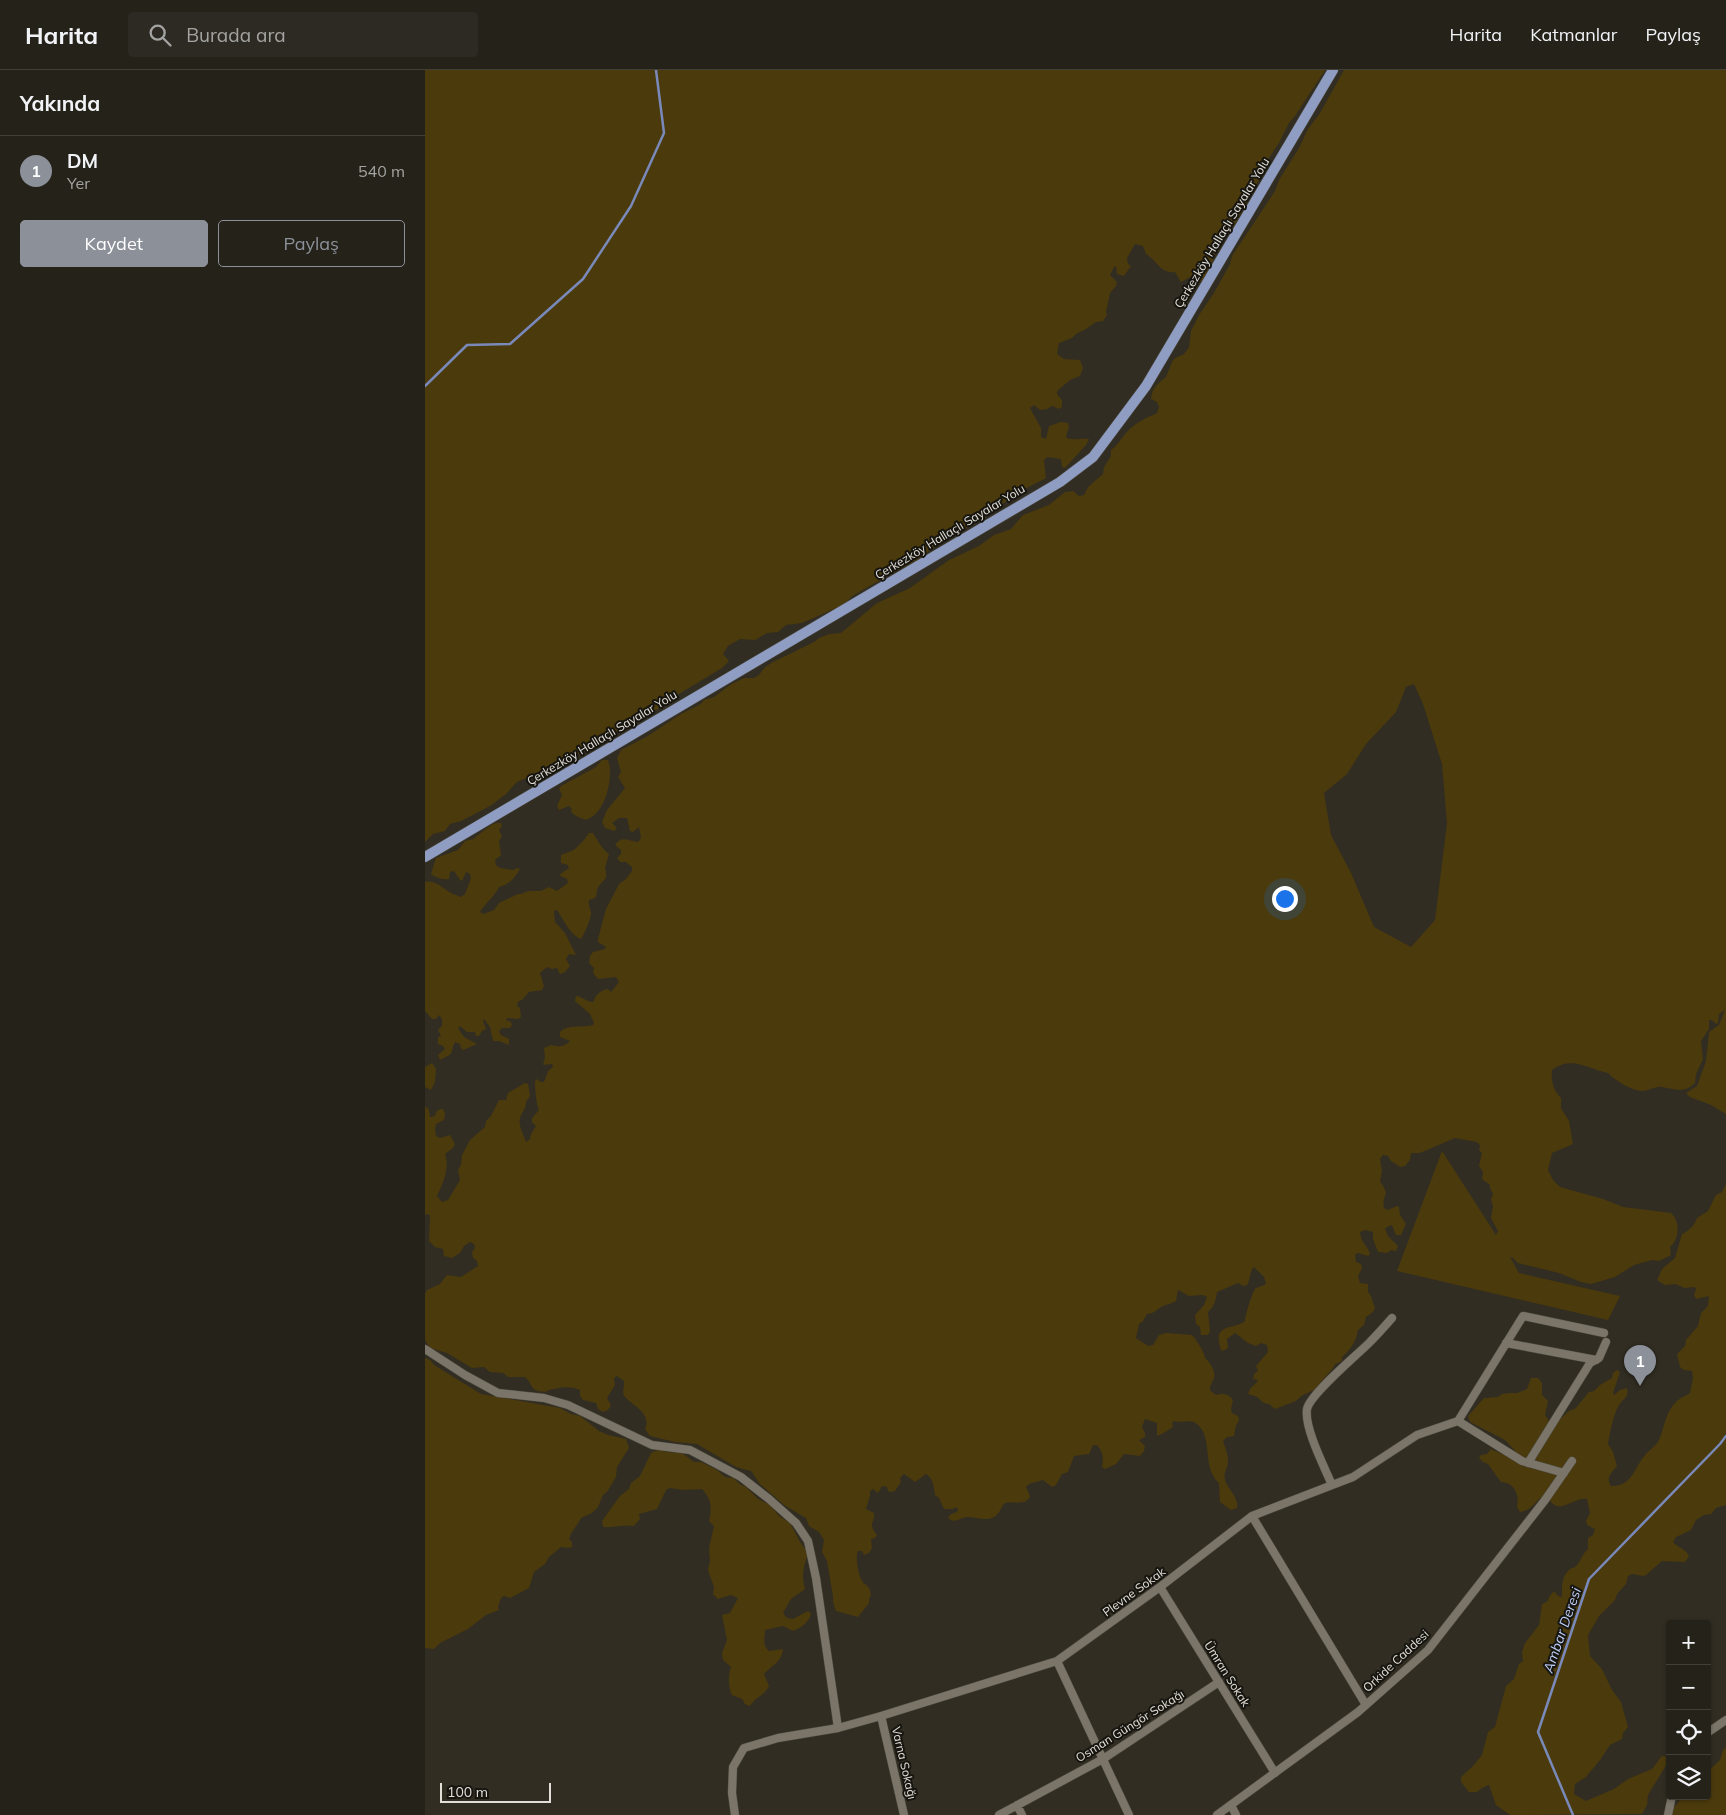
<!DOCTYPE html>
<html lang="tr">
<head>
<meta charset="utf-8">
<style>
  :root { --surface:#25221a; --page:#2d2a23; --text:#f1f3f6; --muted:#a3a4a2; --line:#423f39; --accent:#8c9099 }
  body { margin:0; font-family:Mulish,sans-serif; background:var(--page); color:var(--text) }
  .controls { position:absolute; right:15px; bottom:15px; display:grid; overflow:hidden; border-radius:5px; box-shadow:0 1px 4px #0004 }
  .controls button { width:45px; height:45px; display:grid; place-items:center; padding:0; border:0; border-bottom:1px solid var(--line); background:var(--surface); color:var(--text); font:25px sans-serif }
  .scale { position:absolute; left:15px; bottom:12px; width:111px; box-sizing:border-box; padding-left:5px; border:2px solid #e2dfd8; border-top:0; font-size:14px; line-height:18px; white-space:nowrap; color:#e2dfd8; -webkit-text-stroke:4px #171510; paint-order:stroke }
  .you { position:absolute; left:859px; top:828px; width:18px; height:18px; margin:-12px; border:4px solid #fff; border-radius:50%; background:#1a73e8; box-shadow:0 0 0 8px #1a73e833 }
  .badge { display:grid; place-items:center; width:32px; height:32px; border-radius:50%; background:var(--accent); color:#fff; font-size:16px; font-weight:700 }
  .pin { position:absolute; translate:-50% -41px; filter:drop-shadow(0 1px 2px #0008) }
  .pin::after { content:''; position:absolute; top:26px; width:18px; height:15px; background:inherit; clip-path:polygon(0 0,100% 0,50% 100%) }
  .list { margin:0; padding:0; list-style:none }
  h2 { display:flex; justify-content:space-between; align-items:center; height:65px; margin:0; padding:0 20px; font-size:21px }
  h2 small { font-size:16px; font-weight:400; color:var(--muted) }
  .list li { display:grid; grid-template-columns:32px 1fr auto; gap:15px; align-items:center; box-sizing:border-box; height:70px; padding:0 20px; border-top:1px solid var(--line) }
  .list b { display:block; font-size:19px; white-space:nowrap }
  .list p { margin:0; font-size:16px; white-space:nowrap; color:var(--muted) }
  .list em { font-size:16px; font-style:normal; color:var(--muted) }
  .actions { display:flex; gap:10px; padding:15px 20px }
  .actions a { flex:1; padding:11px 0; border:1px solid var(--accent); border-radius:5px; text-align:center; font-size:18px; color:var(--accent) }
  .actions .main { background:var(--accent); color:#fff }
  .icon { flex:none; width:28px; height:28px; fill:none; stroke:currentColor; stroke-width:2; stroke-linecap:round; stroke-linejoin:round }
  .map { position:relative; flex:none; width:1301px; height:1745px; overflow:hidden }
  header { display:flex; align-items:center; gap:30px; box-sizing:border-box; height:70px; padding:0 25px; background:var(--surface); border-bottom:1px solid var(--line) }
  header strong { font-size:24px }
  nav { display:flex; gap:28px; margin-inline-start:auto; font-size:18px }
  .search { width:350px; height:45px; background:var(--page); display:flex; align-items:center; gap:12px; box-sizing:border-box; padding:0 18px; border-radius:5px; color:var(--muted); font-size:19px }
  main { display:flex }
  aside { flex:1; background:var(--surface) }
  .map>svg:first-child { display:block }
  .green { fill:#4b3a0c; fill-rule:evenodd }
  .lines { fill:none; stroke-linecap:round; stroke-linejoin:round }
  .stream { stroke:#7989b9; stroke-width:2.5 }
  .minor-casing { stroke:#4d4a40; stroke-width:9 }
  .major-casing { stroke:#4d4a40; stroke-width:11 }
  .minor { stroke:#7a7568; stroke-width:8 }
  .major { stroke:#8f9dc3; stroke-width:10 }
  .labels { text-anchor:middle; stroke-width:4; stroke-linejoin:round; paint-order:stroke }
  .street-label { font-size:12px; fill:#e2dfd8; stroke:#171510 }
  .water-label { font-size:14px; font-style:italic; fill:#bdcdf5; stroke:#171510 }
</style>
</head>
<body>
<header>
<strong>Harita</strong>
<div class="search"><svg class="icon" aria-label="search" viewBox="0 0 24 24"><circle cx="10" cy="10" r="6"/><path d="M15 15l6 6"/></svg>Burada ara</div>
<nav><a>Harita</a><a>Katmanlar</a><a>Paylaş</a></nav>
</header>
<main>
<aside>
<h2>Yakında<small></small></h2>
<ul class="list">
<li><span class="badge">1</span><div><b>DM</b><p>Yer</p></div><em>540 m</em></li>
</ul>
<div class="actions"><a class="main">Kaydet</a><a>Paylaş</a></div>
</aside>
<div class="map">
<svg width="1301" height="1745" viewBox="0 0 1301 1745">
  <rect width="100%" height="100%" fill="#312d22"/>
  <path class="green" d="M0,0H900L870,46L864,53L854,73L842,91L835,108L809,156L796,169L792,176L787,193L777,211L771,212L769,205L756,212L750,202C736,204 732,191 721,184L718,176L710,174L702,188L703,194L706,196L699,206L692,204L691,196L689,197L685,205L692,212L691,216L685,223L681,242L682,245L678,251L671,252L661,259L651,264L647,268L634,273L632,284L639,289L655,290L658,298L655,306L645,310L632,321V324L637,330V337L634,339L627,336L622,339L615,340L609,335L605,338L616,358V367L621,369L624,356L636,352L643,353L644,357L641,366L642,368C649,371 655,368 664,369L661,375L640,398L637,397L636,389L622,387L619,390L621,408L596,421L547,455L508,477L497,487L439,519L426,527L420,534L377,553L361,555L353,562L342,563L330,570L315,569L303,576L298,584L304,591L297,598L244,630L233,639L204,653L164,679L126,699L110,703L104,707L92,712L81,724L65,736L36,751L25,754L20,761L8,764L0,772Z
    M919,0H1301V1044L1286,1035L1265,1027L1261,1023L1272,1016L1281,991L1284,962L1294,955L1300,940L1294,944L1293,953L1291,954L1287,950H1284V959L1276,971L1278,989L1271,1004L1270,1013C1259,1024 1250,1019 1237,1017C1230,1016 1225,1021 1217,1021C1208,1021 1189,1010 1183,1003C1163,999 1147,985 1127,1000C1126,1011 1128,1020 1136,1028V1038L1144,1051L1148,1074L1127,1083L1123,1100L1128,1110L1135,1117L1178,1129L1198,1137L1246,1143C1256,1152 1254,1170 1245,1177L1246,1185L1234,1191L1227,1190L1209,1195L1190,1207L1166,1214L1156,1212L1134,1203L1093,1193L1088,1188L1085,1187L1094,1203L1195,1226L1183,1250L972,1201L1017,1081L1071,1165L1073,1161L1066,1148L1068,1136L1066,1129L1068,1124L1065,1118V1115L1057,1109L1058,1102L1054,1096L1057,1083L1054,1080L1055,1075L1052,1072L1030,1068L995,1083H986L985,1090L980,1096L975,1097L966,1091L963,1086L958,1085L955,1089L957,1101L955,1111C967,1129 956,1122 959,1138L963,1140L972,1136L974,1137L975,1145L981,1154L976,1165H971L967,1155L960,1158L963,1166L973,1176L971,1181L966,1180L962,1183L953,1182L948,1169V1162L940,1160L935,1162C936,1174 942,1174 945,1184L943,1186L933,1183L930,1185L931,1192L936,1194L937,1198L933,1206L935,1213L943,1214V1222L946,1226L950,1238L948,1242L941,1247L939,1255L933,1260C931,1272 926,1279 917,1287V1291L910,1294L908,1298L889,1320L876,1326L871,1331L850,1339L844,1334C836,1334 836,1328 830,1326C827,1325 825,1325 823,1324L825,1319L833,1311L831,1309L828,1310L829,1304L833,1301L831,1296L843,1282L842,1275L836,1273L831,1276L823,1273L810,1263L802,1269L803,1278L798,1281L796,1280C787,1252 807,1261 820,1251C820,1246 827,1223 830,1219C832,1217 838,1216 841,1214L839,1207L829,1197C824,1202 826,1209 822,1215L818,1216L813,1213L792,1222C791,1230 789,1237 783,1242L785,1261L783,1265H776L775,1257L771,1254L770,1245L779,1235L782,1227L778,1225L764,1226L753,1220L751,1231C746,1234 743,1234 738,1236C731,1239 732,1243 722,1244L718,1251L714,1254L711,1268L723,1276L728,1275L734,1265L741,1263L767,1265C771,1269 780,1283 780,1288C785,1292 791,1302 789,1308C787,1313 785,1314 785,1320L791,1325C797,1323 804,1324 808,1330L806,1339L807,1343L813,1346L814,1351L811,1355L809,1366L802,1367L798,1371C800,1377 803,1384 803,1391C803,1398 798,1403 800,1410C803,1420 814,1427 812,1438L806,1440L795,1432L794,1413C776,1397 789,1368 772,1354C765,1348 757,1354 749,1351L747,1353L748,1357L737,1364L732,1366V1353L720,1349L717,1357L720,1363V1367L714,1370L720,1376L719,1381L715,1386L699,1384L691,1394L680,1399L677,1397C679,1388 678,1382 672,1375H668L664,1384L649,1386L643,1402L637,1404L631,1415L627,1417L618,1410L604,1414L601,1417L605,1426C602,1436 589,1431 580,1433C575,1438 574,1446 567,1448C560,1451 550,1447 542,1447C535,1448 530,1454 523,1448L526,1444L532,1442L533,1439L530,1437L528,1439H519L514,1428L510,1425C509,1417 508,1408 501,1404L490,1412L479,1404L475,1408L476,1412L470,1421L466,1422L463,1421L462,1417L457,1416L453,1423L448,1419L445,1421V1426L441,1439L449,1443C450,1454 442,1452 452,1465L450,1468L446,1469L447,1478L444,1483L439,1485L437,1481H433C430,1486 433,1502 436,1509C439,1516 445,1514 446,1525L444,1529V1533L433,1547L411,1541L408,1532V1526L402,1491L397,1482L399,1470L394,1462L384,1456L381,1448L359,1435L335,1414L326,1401L311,1397L272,1374L250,1372L225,1366L220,1359C227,1343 208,1336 200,1327C196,1323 200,1316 199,1311L192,1306L189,1308L190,1315L182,1328L186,1335L183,1340L178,1342L173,1339L171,1333L158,1330L155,1326V1320C143,1315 133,1318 121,1321L123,1322C103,1321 111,1318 100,1307H83L78,1303L65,1302L59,1297L47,1298L22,1283L5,1278L0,1270V1224L2,1220L15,1214L22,1205L36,1207L53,1196L52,1191L48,1188L47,1182L50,1178L49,1174L45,1172L39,1176L35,1183L27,1188L19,1186L18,1179L10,1177L4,1171L5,1146L3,1144L0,1145V1036L4,1040L5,1047L10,1046L11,1042L15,1039H18L20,1044L19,1050L11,1054L10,1058L11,1066L15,1068L25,1065L30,1074L28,1078L20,1084C25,1098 18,1113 12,1126L17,1132L23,1130L35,1110L33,1100L36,1095L37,1085L45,1070L60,1057L61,1051L66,1046L74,1030H81L83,1023L100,1013L103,1014L105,1026L101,1032C101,1039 97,1042 95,1048C93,1056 99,1065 101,1072L105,1069L106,1064L111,1056L107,1052V1048L114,1040C111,1033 110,1019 110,1011L112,1009L116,1012H119L123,1001L128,997L127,994L118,995L120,987L119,978L126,975C132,977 140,977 145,971L135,967V962C142,954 158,958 168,955L169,953L165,944L150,931L151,926C157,926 161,932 168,932C171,925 175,920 183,919L186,922L194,912L191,907L173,909L168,903L169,898L164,893L165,886L168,882L180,879L181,877L173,872V869L181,839L194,814L201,809L207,801V797L201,792H195L192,788L196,784V780L190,775C197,765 203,771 213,772L216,768L214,757L208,762L205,761L202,748H194L187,753L192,758L189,761L180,758L177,752L182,740L200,718L193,707L196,702L192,688L196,680L221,667L256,644L276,634L279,630L289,627L305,615L319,608H329L334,605L340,597L348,592L389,572L394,568L404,564L416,563L452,533L485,518L524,490L554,476L569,465L586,459L598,445L624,435L640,422L648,421L654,426L659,425L663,417L678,404L679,397L686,386V380C693,375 696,368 702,362C710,353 721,348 732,343L734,337L732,332L726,329C727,318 733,313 741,307L747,292L750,288L759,284L764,277L766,261L774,245L789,223L805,194L807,186L850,121L854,110L874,78L883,59L895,43ZM989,614L998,634L1017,694L1022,753L1010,850L986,877L949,857L926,803L906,765L899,723L922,704L941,674L971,642L981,617Z
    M177,690H183C189,706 181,742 163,749C159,751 149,745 146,742L147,739L144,736L134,740L132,736L137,725L134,719L136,716L171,697Z
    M71,753H76L77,756L74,760L77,767L74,771L76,785L70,790L71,795L75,798L88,800L92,798L95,799C89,809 85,814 74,817C70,826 61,832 55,842L58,844L69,840L74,833L93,824H96L103,821H116L124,817L132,821L143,813L142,809L134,805L144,798L143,795L136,793V785L149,780L159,770L164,763H168C173,771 176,778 184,784L180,798C185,812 175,810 172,820C172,822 172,825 170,828L164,830C163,836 165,837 166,842C167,847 159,865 156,869C144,864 139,850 132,840L129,841L130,852L140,863L151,885L144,884L141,889L145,896L140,902L135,904L132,898L127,899L122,897L115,903L119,916L117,920L104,922L98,929L93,932L92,936L95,938L96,947L93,949L82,948L81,950L86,952L87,955L85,958H77L74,961L76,965L84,969V975L74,971H68L65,957L59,949L58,951L61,959L57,961L54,966H51L50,962H42L35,956L33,958L39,967L52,974L38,980L36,978L35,974L30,972C24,985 31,982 15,990L13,985L20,979L18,976L13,974V967L16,966L13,960L17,956V949L14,945L11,949H7L0,941V812C11,809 19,820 28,824C31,825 34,826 36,827L40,824L46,808L45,804L41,802L37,811L35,810L29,801L25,802L24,809C18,810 11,808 6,804L11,788L33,780L40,771L48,769L66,755Z
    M7,993L11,999L10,1012L6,1020L0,1017V997Z
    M1301,1114V1435L1291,1438L1286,1444L1279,1445L1271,1450L1266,1460L1251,1467L1248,1472C1253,1478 1260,1478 1264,1486L1260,1492L1237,1491L1221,1505L1218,1506L1207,1504L1203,1506L1201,1514L1192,1524L1190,1530L1174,1546L1163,1565L1165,1586L1177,1599L1187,1620L1196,1632L1203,1657L1198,1663L1197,1669L1185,1675L1175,1690L1161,1707L1150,1714L1149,1724L1161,1731L1189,1719L1203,1709L1227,1699L1237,1686L1244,1687L1243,1692L1223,1725L1222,1735L1217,1744L1085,1745L1071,1735L1064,1715L1057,1718L1052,1722H1044L1036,1712V1707L1048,1696L1057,1685L1063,1662L1070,1657L1081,1616L1089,1609L1094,1594L1098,1591L1097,1582L1100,1573L1114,1555L1117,1534L1123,1531L1124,1527L1129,1521L1133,1526L1137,1527C1137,1518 1136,1507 1144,1500C1148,1496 1147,1500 1151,1496C1156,1491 1157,1484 1163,1479V1468L1168,1465L1170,1459L1162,1455L1161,1451L1165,1443L1162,1429C1148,1427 1136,1445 1125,1431L1123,1423C1111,1428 1109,1440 1095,1442L1092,1437C1095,1425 1089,1412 1076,1412L1063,1394L1058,1392L1054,1388L1056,1385L1062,1384L1066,1379L1077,1384L1091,1382L1080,1370L1045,1352L1043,1346L1059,1328L1073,1327L1077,1324L1084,1323H1092L1102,1319L1106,1308H1113L1117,1313V1325L1123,1331L1120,1345L1124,1351L1129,1354C1138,1350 1140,1340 1150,1339L1164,1322L1169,1321L1175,1315L1187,1308L1188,1303L1192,1300L1195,1302L1188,1323L1189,1325L1195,1320L1202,1318C1204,1327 1199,1328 1194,1335C1188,1346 1185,1362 1183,1374L1188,1382L1192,1396C1187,1402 1180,1408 1186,1416C1208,1417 1210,1395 1221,1384C1225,1379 1232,1375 1234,1370C1240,1356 1240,1342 1252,1331C1256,1327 1261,1326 1265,1323L1268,1308L1267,1301L1259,1300L1255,1297L1252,1284L1260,1276L1261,1270L1273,1256L1276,1243L1283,1236L1284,1226L1271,1229L1269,1225L1271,1219L1270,1217L1259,1218L1251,1214L1240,1215L1232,1210L1237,1199L1250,1188L1257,1164C1264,1161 1270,1155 1272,1148L1283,1141L1291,1125L1297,1122Z
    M0,1288L5,1290L9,1295L56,1324L135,1338L146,1344L155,1346L174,1361L183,1365L201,1369L204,1378L192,1397L191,1407L182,1422L178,1425L173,1437L167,1443L156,1448C153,1455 146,1461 144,1469L147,1472V1477L143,1478L136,1477L124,1487L120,1494L109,1502L104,1518L85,1528L79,1526L76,1528L73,1537L74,1540L61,1545L43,1559L15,1573L9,1579L0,1578Z
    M235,1379L241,1382L257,1383L269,1392H276L292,1400L300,1407L308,1408L316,1415L321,1417L333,1429L345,1435L354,1446L365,1453L375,1472L383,1483C379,1497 376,1504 380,1519L366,1529L358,1543L362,1548L368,1549L383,1541L386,1544C384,1552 376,1558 368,1561L358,1556L340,1560C340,1569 337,1575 344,1581L358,1579C356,1593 348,1594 339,1604L344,1616C340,1625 331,1627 325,1636L320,1634L317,1629L307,1625C303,1617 303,1605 306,1597L298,1590L297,1583L302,1570L297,1545L305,1543L313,1528L306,1525L293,1529L288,1524L289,1517L283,1500L285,1491L284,1478L289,1456L284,1451C287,1438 287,1430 277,1419L259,1420L245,1418L241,1420L232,1439L214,1444L215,1449L209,1456C198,1454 189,1458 178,1457L177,1451L195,1426L204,1419L206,1413L215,1406L226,1383Z
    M1301,1677V1745H1245L1248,1739L1258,1726H1282V1702L1295,1690L1298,1680Z"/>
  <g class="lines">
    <path class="stream" d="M0,316L42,275L85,274L158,209L206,136L239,63L231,0
      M1148,1745L1113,1662L1164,1509L1295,1374L1301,1366"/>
    <g class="minor-casing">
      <path id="minor" d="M1081,1273L1171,1290
        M0,1279L40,1305L73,1323L119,1328L143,1335L227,1375L265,1380L316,1407L344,1429L371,1453L383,1471L391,1508L413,1658
        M1033,1351L1098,1246L1179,1263
        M1103,1393L1165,1293L1174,1288L1181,1272
        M907,1415C900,1398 879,1358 882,1339C885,1324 931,1286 944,1273C952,1265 960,1256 967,1248
        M827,1446L941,1635
        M735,1517L850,1703
        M632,1591L704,1745
        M456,1646L479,1745
        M1282,1663L1301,1650
        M592,1735L597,1745
        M806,1735L811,1745
        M310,1745L307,1723L308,1697L319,1678L353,1668L413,1658L456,1646L632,1591L735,1517L827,1446L928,1407L992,1365L1033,1351L1097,1391L1139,1403
        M574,1745L678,1689L794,1612
        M792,1745L933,1642L1003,1580L1120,1430L1147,1391
        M1243,1745L1247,1726"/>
    </g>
    <g class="major-casing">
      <path id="major" d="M0,787L635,412L668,387L721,316L908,0"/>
    </g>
    <use href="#minor" class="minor"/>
    <use href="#major" class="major"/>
  </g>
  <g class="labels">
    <g class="street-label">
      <text transform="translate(797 163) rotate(-59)" y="4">Çerkezköy Hallaçlı Sayalar Yolu</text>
      <text transform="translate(525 462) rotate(-31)" y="4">Çerkezköy Hallaçlı Sayalar Yolu</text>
      <text transform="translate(177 668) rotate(-31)" y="4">Çerkezköy Hallaçlı Sayalar Yolu</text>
      <text transform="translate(709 1522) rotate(-36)" y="4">Plevne Sokak</text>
      <text transform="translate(971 1591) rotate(-43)" y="4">Orkide Caddesi</text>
      <text transform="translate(802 1604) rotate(58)" y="4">Ümran Sokak</text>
      <text transform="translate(705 1656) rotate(-32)" y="4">Osman Güngör Sokağı</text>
      <text transform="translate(479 1693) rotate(77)" y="4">Varna Sokağı</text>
    </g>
    <g class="water-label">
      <text transform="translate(1137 1560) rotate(-71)" y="5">Ambar Deresi</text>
    </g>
  </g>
</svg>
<div class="controls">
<button>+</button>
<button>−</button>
<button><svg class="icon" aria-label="locate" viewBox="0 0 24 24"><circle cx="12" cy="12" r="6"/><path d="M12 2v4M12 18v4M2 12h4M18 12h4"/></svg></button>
<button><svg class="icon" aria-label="layers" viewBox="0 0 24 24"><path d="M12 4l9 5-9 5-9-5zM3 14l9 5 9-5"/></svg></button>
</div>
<div class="scale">100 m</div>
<div class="you"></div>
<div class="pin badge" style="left:1215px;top:1316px">1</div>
</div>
</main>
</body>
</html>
